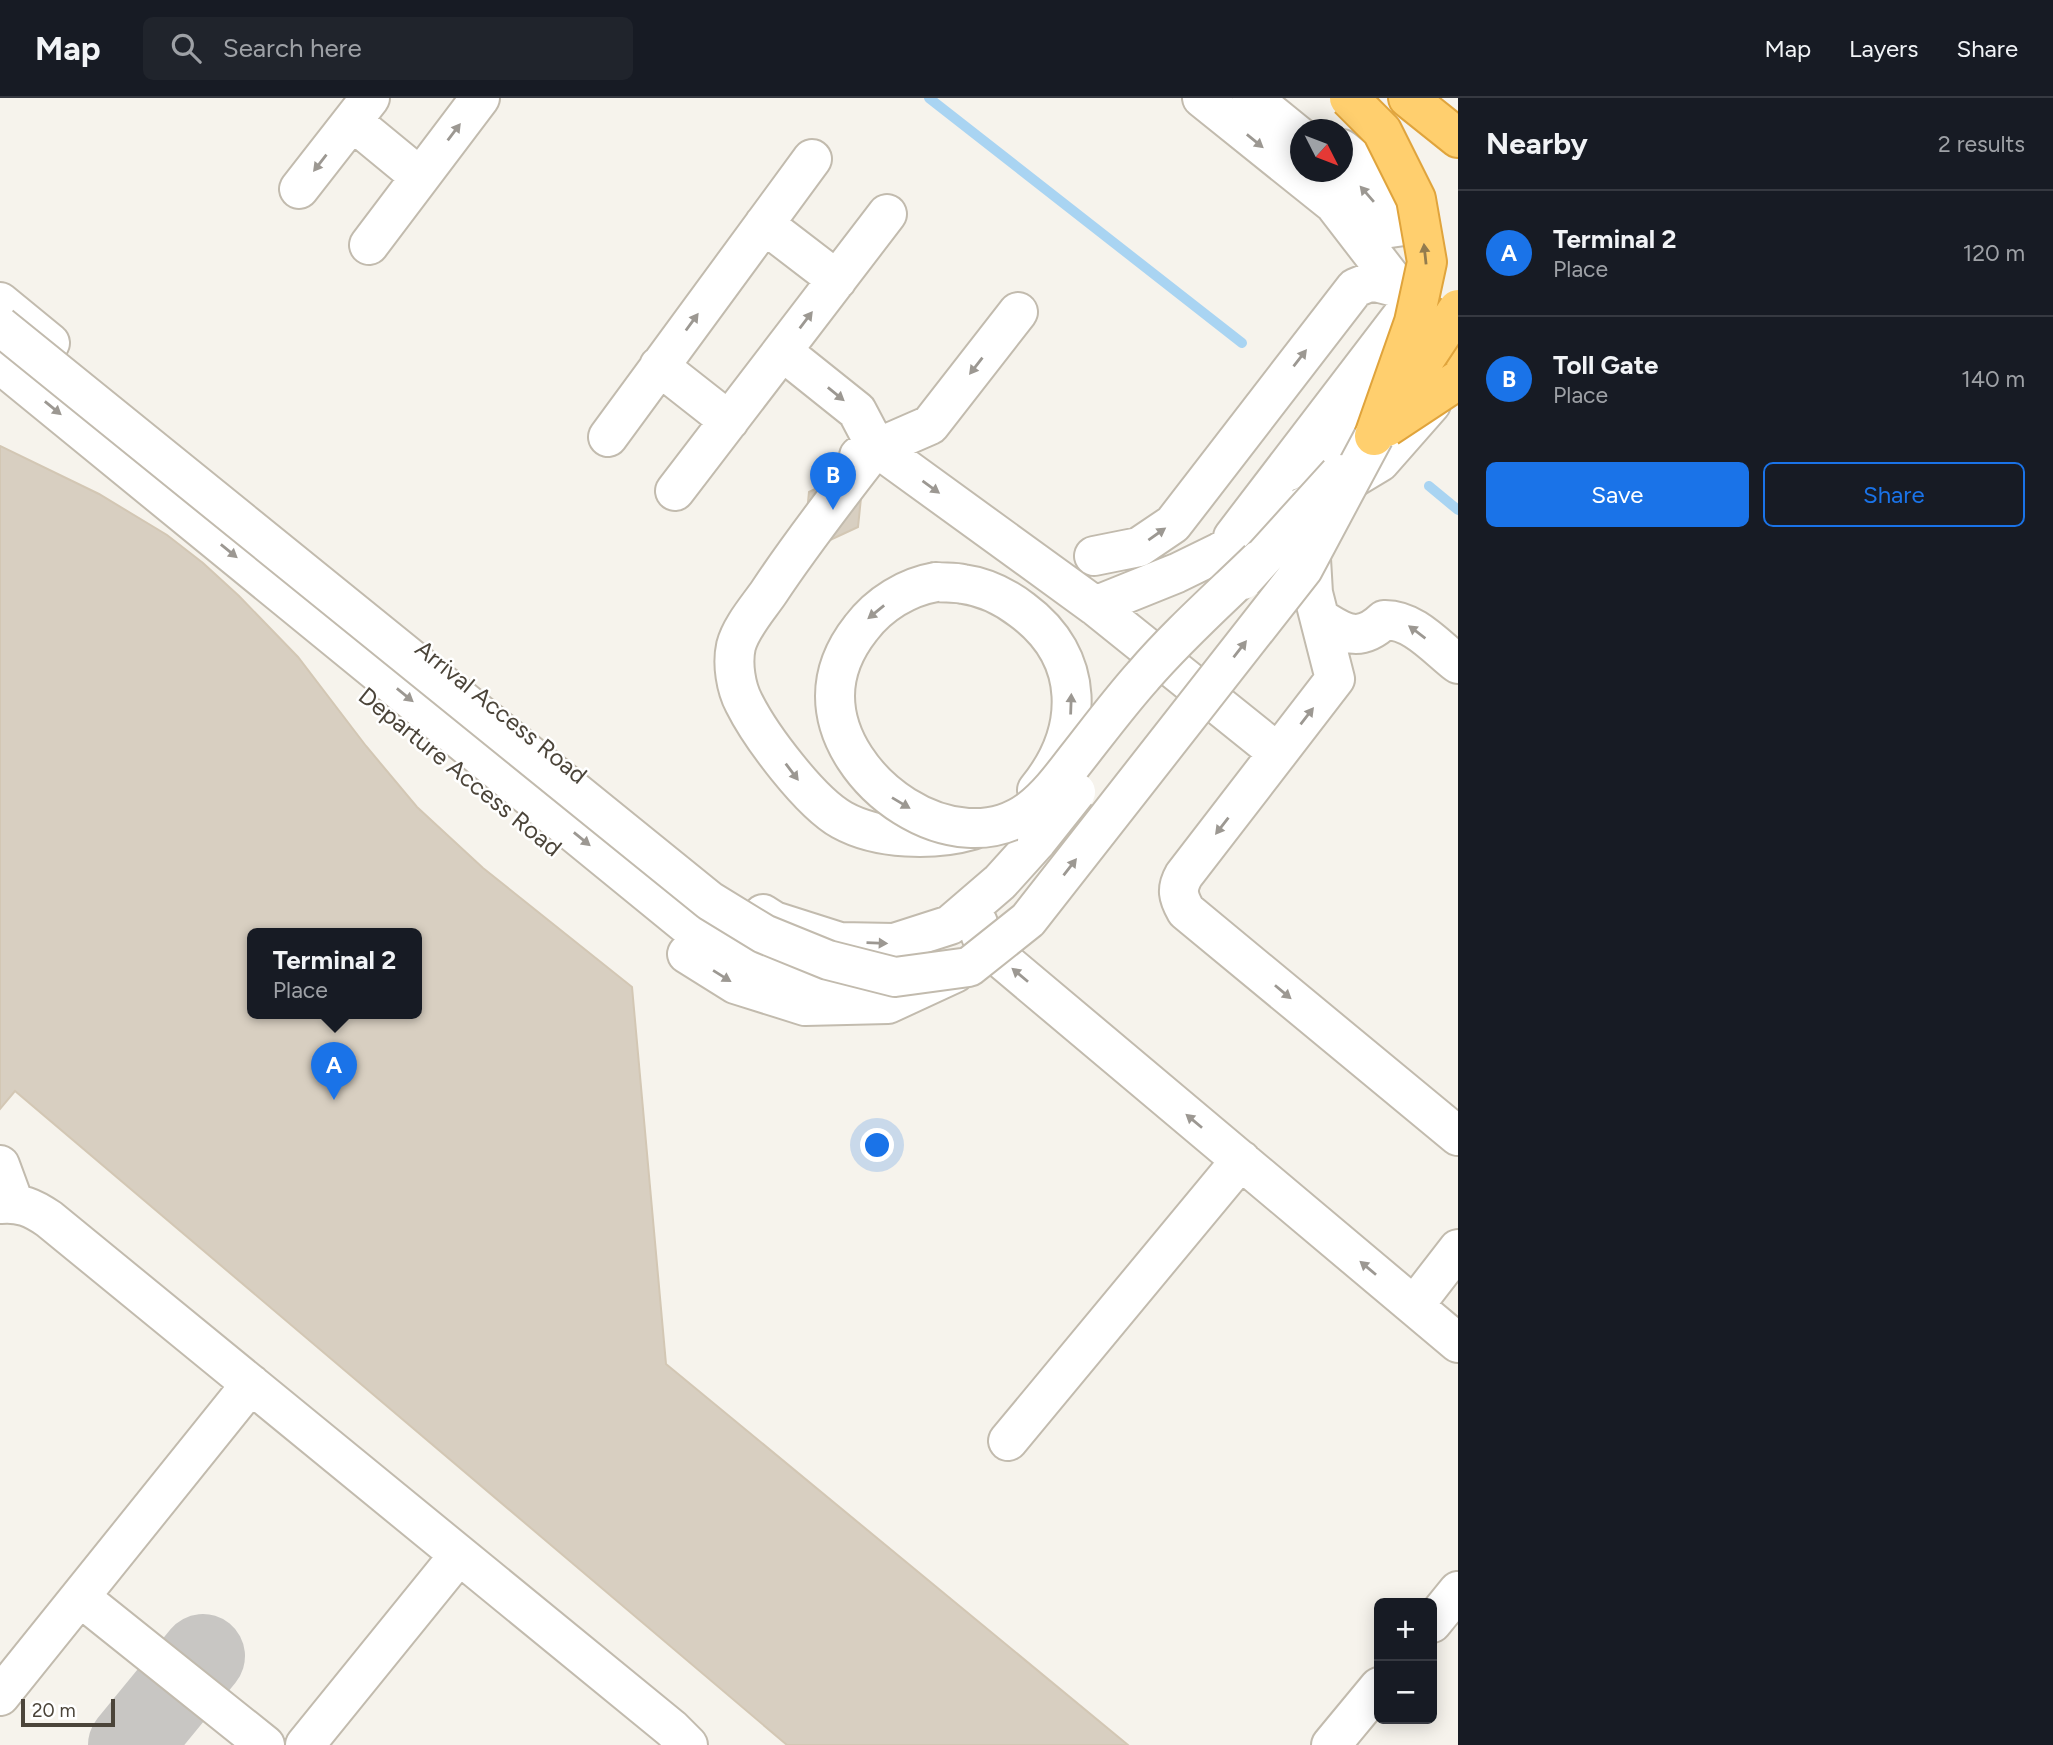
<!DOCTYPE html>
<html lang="en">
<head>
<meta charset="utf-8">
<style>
  :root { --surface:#171b24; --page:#20242c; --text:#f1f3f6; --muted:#9ea1a6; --line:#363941; --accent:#1a73e8 }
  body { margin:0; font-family:Figtree,sans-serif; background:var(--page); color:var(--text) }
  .controls { position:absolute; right:21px; bottom:21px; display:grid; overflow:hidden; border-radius:10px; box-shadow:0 4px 18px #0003 }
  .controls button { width:63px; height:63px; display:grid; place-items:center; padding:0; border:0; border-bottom:2px solid var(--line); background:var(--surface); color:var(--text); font:35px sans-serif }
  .compass { position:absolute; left:1290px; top:21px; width:63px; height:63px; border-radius:50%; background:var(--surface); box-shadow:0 4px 18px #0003; rotate:132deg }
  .scale { position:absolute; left:21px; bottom:18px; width:94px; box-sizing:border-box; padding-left:7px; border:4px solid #4b4439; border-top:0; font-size:19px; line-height:24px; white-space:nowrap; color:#4b4439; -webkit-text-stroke:5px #fff; paint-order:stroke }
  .you { position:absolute; left:878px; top:1048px; width:24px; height:24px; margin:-18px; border:5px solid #fff; border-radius:50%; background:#1a73e8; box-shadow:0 0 0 10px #1a73e833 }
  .badge { display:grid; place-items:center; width:46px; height:46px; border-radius:50%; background:var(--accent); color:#fff; font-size:23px; font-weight:700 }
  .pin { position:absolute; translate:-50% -58px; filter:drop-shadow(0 2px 4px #0008) }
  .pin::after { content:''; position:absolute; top:37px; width:24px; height:21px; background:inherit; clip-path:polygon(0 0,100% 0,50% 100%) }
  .popup { position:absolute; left:247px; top:830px; width:175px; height:91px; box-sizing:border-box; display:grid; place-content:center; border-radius:10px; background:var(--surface); filter:drop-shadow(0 2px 5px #0005); font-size:23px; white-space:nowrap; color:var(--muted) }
  .popup b { font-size:26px; color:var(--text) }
  .popup::after { content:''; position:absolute; left:50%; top:100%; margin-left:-14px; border:14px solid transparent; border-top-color:var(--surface) }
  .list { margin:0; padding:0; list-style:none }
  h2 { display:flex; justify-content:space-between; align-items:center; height:91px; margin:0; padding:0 28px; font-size:30px }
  h2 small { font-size:23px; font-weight:400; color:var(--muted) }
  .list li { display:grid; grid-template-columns:46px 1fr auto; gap:21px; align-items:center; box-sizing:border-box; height:126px; padding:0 28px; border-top:2px solid var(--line) }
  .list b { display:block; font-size:26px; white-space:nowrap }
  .list p { margin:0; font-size:23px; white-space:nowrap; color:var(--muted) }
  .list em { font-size:23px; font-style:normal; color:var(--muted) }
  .actions { display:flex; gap:14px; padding:21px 28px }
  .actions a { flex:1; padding:16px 0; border:2px solid var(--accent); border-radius:10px; text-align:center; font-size:24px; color:var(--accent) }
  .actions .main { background:var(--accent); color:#fff }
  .icon { flex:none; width:38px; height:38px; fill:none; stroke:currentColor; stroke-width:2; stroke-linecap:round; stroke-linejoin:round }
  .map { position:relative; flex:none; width:1458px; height:1647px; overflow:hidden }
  header { display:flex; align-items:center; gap:42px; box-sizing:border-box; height:98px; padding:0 35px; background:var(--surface); border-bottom:2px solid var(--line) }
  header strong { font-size:33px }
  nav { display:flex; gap:38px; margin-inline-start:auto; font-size:24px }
  .search { width:490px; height:63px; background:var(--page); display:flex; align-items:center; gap:18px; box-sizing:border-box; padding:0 24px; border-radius:10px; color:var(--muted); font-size:26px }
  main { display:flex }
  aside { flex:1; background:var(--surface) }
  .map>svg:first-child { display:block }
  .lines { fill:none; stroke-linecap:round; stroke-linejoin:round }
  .stream { stroke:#a9d4f2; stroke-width:10 }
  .taxiway { stroke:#c8c6c3; stroke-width:84 }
  .building { fill:#d8cfc1; stroke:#d3c7b4; stroke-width:2; fill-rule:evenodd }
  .minor-casing { stroke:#c2bbae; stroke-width:42 }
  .highway-casing { stroke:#e0a43c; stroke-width:42 }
  .minor { stroke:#fff; stroke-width:38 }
  .highway { stroke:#ffcf6e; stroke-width:38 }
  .minor-bridge-casing { stroke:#c2bbae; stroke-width:42; stroke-linecap:butt }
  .highway-bridge-casing { stroke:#e0a43c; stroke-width:42; stroke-linecap:butt }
  .minor-bridge { stroke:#fff; stroke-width:38 }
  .highway-bridge { stroke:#ffcf6e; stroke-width:38 }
  .oneway { fill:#9c9892 }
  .oneway2 { fill:#937c4e }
  .labels { text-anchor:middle; stroke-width:5; stroke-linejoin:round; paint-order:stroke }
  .street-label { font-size:24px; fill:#4b4439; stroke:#fff }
</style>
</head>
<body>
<header>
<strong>Map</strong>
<div class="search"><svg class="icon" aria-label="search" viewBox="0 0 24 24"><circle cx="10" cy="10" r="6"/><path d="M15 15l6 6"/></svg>Search here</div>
<nav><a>Map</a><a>Layers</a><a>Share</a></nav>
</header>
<main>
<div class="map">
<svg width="1458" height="1647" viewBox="0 0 1458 1647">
  <rect width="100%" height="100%" fill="#f6f3ec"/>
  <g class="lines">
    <path class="stream" d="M929,0L1242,245
      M1429,388L1458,412"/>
    <path class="taxiway" d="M130,1647L203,1558"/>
  </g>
  <path class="building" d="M0,348L99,396L167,437L203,465L239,498L298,559L366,648L417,709L483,770L632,889L666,1266L1128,1647H787L15,993L0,1011ZM252,836H416V916H252Z
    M836,381L861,400L858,429L830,442L806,424L809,394Z"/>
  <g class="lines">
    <g class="minor-casing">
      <path id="minor" d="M1202,0L1334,106L1405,198
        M1252,0L1300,39
        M352,23L420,79
        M1342,74L1363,90L1376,106L1377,117L1390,130L1404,128L1408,106L1398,89L1373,76L1342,51
        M299,91L370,0
        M764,126L837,182
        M369,147L480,0
        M0,204L50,245
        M782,253L857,313L876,349L1095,508L1278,655
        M0,266L693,832L746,861L810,878L868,882
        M659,268L729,323
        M608,339L812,61
        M876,349C839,397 802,444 769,494C758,510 741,529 736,548C732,566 736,590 744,605C761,639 810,704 842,722C878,742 934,743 972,732
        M859,358L930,327L1018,214
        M1289,373L1310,359L1351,344L1371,299
        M675,393L887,116
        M1313,437L1310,444L1313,495L1335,581L1184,777C1176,791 1178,799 1186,813L1458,1038
        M1233,439L1411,206
        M1094,458L1139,449L1173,426L1355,190L1372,183L1399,190
        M936,484C945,485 954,484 963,486C985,489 1005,499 1022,512C1086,559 1085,633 1037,692
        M1095,508L1177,475L1220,454L1325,397L1380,364L1431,306
        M1320,520C1344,536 1360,545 1384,522C1413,521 1436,549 1458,566
        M763,816L774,823L840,844L894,845L950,827L1000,784L1037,743
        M978,825C979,838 984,845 993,854L1458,1245
        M687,856L735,886L805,908L888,906L955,875
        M0,1067L14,1105
        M0,1106C20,1104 33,1110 49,1121L672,1631L688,1647
        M1414,1208L1458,1151
        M1008,1343L1241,1062
        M80,1499L265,1647
        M1432,1525L1458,1493
        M0,1598L251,1286
        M305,1647L459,1457
        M1331,1647L1379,1589"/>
    </g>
    <g class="highway-casing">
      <path id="highway" d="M1408,0L1458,40
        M1407,305L1458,255"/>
    </g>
    <use href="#minor" class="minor"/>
    <use href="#highway" class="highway"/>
    <g class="minor-bridge-casing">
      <path id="minor-bridge" d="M0,228L710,803L764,836L828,862L895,879L969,869L1028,822L1303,471L1374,338
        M1243,482L1339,376
        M936,484C907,489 879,506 861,530C846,549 835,573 835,598C835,684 955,768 1030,712C1047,699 1060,682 1073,665C1096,636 1118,606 1143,578C1178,537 1220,500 1259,462
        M1037,743L1076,694"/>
    </g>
    <g class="highway-bridge-casing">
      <path id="highway-bridge" d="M1349,0L1382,33L1416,101L1427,164L1414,224L1374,338
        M1406,290L1458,211
        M1387,329L1458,282"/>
    </g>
    <use href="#minor-bridge" class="minor-bridge"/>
    <use href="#highway-bridge" class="highway-bridge"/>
  </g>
  <defs><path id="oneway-solid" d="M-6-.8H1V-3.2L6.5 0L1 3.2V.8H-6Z" transform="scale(1.75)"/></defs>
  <g class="oneway">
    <use href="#oneway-solid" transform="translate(454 34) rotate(-53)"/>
    <use href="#oneway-solid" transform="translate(1255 43) rotate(39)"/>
    <use href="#oneway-solid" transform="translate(320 65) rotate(128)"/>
    <use href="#oneway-solid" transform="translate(1367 96) rotate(-131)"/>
    <use href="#oneway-solid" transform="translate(806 222) rotate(-53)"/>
    <use href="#oneway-solid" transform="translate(692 224) rotate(-54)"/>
    <use href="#oneway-solid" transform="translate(1300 260) rotate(-52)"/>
    <use href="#oneway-solid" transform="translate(976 268) rotate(128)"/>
    <use href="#oneway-solid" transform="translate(836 296) rotate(39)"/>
    <use href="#oneway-solid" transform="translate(53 310) rotate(39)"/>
    <use href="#oneway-solid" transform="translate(931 389) rotate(36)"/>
    <use href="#oneway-solid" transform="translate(1157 436) rotate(-35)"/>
    <use href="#oneway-solid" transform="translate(229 453) rotate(39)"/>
    <use href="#oneway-solid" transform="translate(876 514) rotate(141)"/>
    <use href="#oneway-solid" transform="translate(1417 534) rotate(-143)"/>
    <use href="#oneway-solid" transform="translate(1240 551) rotate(-52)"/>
    <use href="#oneway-solid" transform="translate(405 597) rotate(39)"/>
    <use href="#oneway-solid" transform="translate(1071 606) rotate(-88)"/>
    <use href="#oneway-solid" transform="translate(1307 618) rotate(-52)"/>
    <use href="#oneway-solid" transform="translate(792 674) rotate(53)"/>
    <use href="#oneway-solid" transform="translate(901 705) rotate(31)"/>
    <use href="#oneway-solid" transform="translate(1222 728) rotate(128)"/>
    <use href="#oneway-solid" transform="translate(582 741) rotate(39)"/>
    <use href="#oneway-solid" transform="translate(1070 769) rotate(-52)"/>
    <use href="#oneway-solid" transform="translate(877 845) rotate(2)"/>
    <use href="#oneway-solid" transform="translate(1020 877) rotate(-140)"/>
    <use href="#oneway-solid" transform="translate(722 878) rotate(32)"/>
    <use href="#oneway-solid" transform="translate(1283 894) rotate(40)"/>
    <use href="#oneway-solid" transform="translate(1194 1023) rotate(-140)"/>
    <use href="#oneway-solid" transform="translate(1368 1170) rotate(-140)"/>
  </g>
  <use class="oneway2" href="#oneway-solid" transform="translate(1425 156) rotate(-96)"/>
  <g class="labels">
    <g class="street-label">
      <text transform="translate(501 614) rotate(39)" y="8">Arrival Access Road</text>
      <text transform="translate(460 674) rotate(39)" y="8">Departure Access Road</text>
    </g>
  </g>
</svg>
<div class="controls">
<button>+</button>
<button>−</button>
</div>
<svg class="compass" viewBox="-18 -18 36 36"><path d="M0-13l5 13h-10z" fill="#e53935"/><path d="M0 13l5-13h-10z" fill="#9ea1a6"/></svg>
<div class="scale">20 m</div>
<div class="you"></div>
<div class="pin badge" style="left:334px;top:1002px">A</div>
<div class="popup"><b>Terminal 2</b>Place</div>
<div class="pin badge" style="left:833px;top:412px">B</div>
</div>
<aside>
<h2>Nearby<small>2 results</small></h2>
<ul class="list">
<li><span class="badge">A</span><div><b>Terminal 2</b><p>Place</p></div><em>120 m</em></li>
<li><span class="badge">B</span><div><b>Toll Gate</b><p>Place</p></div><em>140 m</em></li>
</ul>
<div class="actions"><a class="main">Save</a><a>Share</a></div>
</aside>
</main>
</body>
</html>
